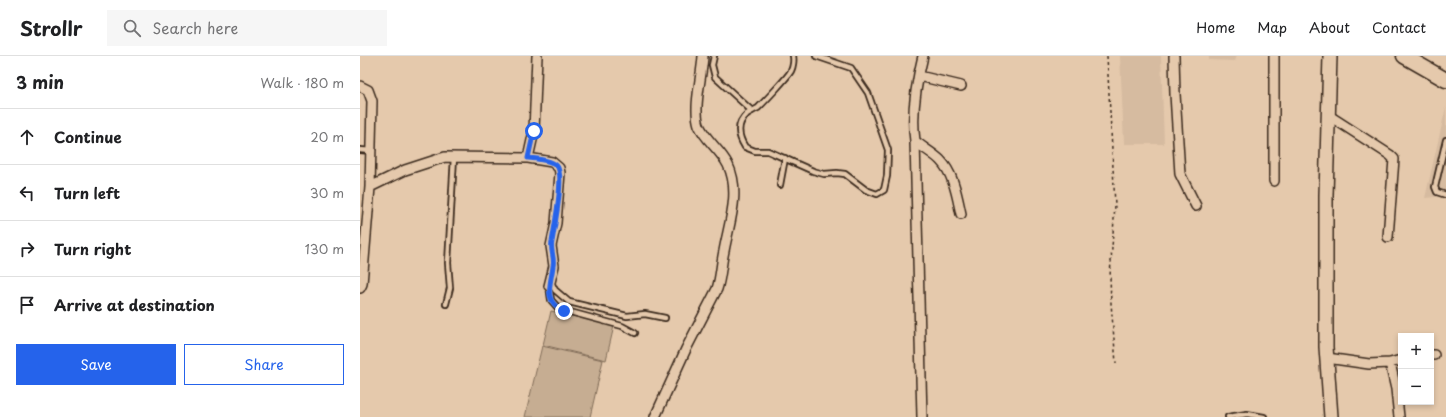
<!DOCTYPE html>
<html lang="en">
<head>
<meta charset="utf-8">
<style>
  :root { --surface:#fff; --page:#f6f6f6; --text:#202124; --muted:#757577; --line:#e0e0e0; --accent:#2563eb }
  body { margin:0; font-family:"Playpen Sans",sans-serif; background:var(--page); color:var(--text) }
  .controls { position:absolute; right:12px; bottom:12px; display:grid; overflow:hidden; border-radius:0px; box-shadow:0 2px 6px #0003 }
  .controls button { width:36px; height:36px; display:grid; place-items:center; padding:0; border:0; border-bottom:1px solid var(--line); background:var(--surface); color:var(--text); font:20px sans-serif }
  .stop { position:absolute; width:12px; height:12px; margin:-9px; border:3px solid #2563eb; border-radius:50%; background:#fff }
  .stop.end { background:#2563eb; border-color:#fff; box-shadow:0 1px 4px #0008 }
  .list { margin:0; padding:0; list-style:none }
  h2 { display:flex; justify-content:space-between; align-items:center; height:52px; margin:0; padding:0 16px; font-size:17px }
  h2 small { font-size:13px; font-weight:400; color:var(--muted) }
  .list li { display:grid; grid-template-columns:26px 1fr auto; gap:12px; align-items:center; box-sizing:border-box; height:56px; padding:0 16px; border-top:1px solid var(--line) }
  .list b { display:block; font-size:15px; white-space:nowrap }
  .list em { font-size:13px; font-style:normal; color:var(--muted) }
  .actions { display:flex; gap:8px; padding:12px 16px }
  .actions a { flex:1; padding:9px 0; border:1px solid var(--accent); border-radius:0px; text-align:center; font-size:14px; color:var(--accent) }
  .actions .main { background:var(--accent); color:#fff }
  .icon { flex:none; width:22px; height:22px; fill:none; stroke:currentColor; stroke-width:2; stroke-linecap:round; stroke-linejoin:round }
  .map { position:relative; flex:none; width:1086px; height:361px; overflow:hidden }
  header { display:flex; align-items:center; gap:24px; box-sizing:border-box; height:56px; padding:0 20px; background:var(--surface); border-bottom:1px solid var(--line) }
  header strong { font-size:19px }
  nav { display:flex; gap:22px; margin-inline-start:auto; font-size:14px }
  .search { width:280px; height:36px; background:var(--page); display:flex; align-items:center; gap:10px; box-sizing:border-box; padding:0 14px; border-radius:0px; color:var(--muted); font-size:15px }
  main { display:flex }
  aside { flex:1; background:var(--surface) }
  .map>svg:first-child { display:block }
  .built { fill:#d6bba0 }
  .green { fill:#c6ad92; stroke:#806c58 }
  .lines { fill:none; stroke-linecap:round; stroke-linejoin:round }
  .lane-casing { stroke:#3b2a1e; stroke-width:8 }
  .street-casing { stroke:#3b2a1e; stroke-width:12 }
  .secondary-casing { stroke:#3b2a1e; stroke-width:16 }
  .primary-casing { stroke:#3b2a1e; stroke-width:17 }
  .path { stroke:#3b2a1e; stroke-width:1.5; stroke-dasharray:3 3; stroke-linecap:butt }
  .lane { stroke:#e5c9ac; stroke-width:4.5 }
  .street { stroke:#e5c9ac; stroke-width:9 }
  .secondary { stroke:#e5c9ac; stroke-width:13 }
  .primary { stroke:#e5c9ac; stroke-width:14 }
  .route { stroke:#2563eb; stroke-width:5 }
</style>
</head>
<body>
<header>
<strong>Strollr</strong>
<div class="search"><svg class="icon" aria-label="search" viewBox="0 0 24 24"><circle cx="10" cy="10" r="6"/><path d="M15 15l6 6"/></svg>Search here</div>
<nav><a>Home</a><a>Map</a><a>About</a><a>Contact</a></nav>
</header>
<main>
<aside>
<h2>3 min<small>Walk · 180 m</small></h2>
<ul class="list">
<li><svg class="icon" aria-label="ahead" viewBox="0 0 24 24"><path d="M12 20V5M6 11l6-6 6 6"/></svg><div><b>Continue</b></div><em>20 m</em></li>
<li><svg class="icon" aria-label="left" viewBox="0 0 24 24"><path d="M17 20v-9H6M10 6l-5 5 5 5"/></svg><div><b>Turn left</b></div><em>30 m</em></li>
<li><svg class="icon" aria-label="right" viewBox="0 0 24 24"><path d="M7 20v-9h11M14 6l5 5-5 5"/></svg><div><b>Turn right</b></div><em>130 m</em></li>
<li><svg class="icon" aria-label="arrive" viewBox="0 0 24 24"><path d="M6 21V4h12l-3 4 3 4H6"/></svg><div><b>Arrive at destination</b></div></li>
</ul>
<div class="actions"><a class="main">Save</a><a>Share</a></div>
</aside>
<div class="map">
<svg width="1086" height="361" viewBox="0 0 1086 361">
  <rect width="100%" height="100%" fill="#e5c9ac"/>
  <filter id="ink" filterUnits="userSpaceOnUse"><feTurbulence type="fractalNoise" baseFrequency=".025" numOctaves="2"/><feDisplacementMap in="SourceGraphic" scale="8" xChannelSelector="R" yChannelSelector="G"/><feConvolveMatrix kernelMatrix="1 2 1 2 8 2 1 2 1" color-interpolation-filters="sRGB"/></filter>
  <g filter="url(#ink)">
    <path class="built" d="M760,0H801L804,88H764Z
      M849,0H877L875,5L849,4Z
      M1086,51V140L1065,142Z"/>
    <path class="green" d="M191,255L254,270L246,304L183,289Z
      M182,290L243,304L230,361H165Z"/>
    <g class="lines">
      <g class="lane-casing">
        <path id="lane" d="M354,0L352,9L355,21L392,55
          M433,0C434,4 433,11 431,15C427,22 404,46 398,52C394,54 390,56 387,58C376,68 378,80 385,91L395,95H408L453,115L464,118L477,117L485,118L506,134L517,138L524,134L527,120L528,94L508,37L491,12L456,0
          M1086,84L1075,131L1077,136L1086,139
          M0,94L11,95
          M420,129L425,102
          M191,226L195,234L209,246L267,260L285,258L305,262
          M189,230L191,244L199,253L262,270L275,277
          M86,248L90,232L88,207L94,101
          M868,361L887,358L904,361"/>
      </g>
      <g class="street-casing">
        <path id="street" d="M814,0L815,38L820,118L836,150
          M559,20L601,30
          M0,30L8,34L12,45L10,131L2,228L0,232
          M968,59L1030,99L1034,103L1028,181
          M555,85C563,92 573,97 580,104C594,118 597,140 601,158
          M168,102L174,75L177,0
          M914,125V0
          M10,131L45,114L85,101L168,102L192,106L199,112L200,117L196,167L191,190L194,210L189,230
          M1071,299H1074
          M967,302L1009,308L1030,307L1041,304
          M1030,307L1036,333L1039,361
          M295,361L326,293L357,233C361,221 361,208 364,195C369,167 381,136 368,109C361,94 345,84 339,69C333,51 342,20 343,0
          M562,361L555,85C551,57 556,28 563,0"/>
      </g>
      <g class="secondary-casing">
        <path id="secondary" d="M970,0L966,139V291L971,361"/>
      </g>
      <g class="primary-casing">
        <path id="primary" d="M1044,0L1086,24"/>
      </g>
      <path class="path" d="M747,0L755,149L750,220L751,247L756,307"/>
      <use href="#lane" class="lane"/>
      <use href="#street" class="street"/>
      <use href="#secondary" class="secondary"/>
      <use href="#primary" class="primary"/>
    </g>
  </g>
  <g class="lines" filter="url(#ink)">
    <path class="route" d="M174,75L168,102C177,103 192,104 197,110C205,120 194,172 192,186C190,194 195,202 193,210C191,228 182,245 204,255"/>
  </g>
</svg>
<div class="controls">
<button>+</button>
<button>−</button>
</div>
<div class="stop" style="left:174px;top:75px"></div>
<div class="stop end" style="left:204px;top:255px"></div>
</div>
</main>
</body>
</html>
